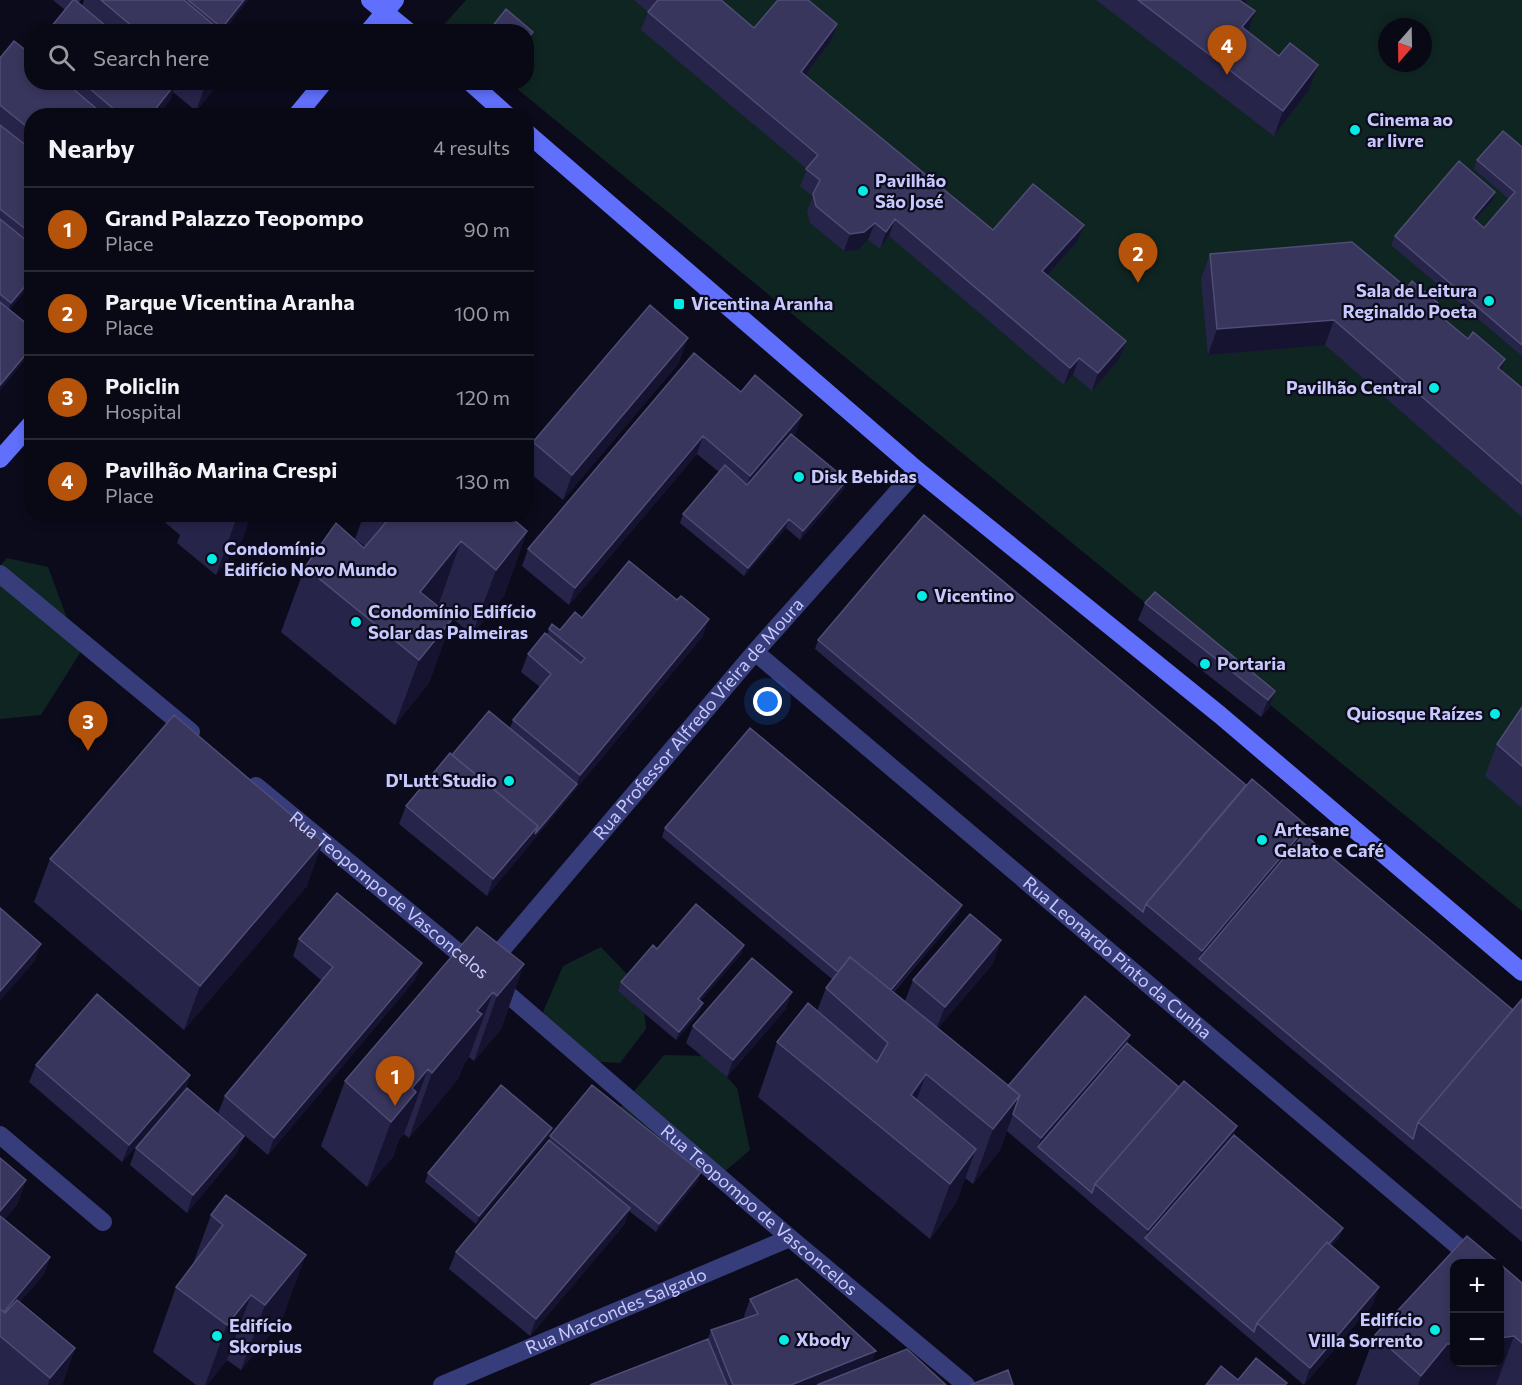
<!DOCTYPE html>
<html lang="en">
<head>
<meta charset="utf-8">
<style>
  :root { --surface:#090815; --page:#171622; --text:#f1f3f6; --muted:#999aa0; --line:#292934; --accent:#b45309 }
  body { margin:0; font-family:Commissioner,sans-serif; background:var(--page); color:var(--text) }
  .controls { position:absolute; right:18px; bottom:18px; display:grid; overflow:hidden; border-radius:12px; box-shadow:0 3px 9px #0003 }
  .controls button { width:54px; height:54px; display:grid; place-items:center; padding:0; border:0; border-bottom:2px solid var(--line); background:var(--surface); color:var(--text); font:30px sans-serif }
  .compass { position:absolute; left:1378px; top:18px; width:54px; height:54px; border-radius:50%; background:var(--surface); box-shadow:0 3px 9px #0003; rotate:200deg }
  .you { position:absolute; left:768px; top:702px; width:21px; height:21px; margin:-15px; border:4px solid #fff; border-radius:50%; background:#1a73e8; box-shadow:0 0 0 9px #1a73e833 }
  .badge { display:grid; place-items:center; width:39px; height:39px; border-radius:50%; background:var(--accent); color:#fff; font-size:20px; font-weight:700 }
  .pin { position:absolute; translate:-50% -50px; filter:drop-shadow(0 2px 3px #0008) }
  .pin::after { content:''; position:absolute; top:32px; width:21px; height:18px; background:inherit; clip-path:polygon(0 0,100% 0,50% 100%) }
  .list { margin:0; padding:0; list-style:none }
  h2 { display:flex; justify-content:space-between; align-items:center; height:78px; margin:0; padding:0 24px; font-size:26px }
  h2 small { font-size:20px; font-weight:400; color:var(--muted) }
  .list li { display:grid; grid-template-columns:39px 1fr auto; gap:18px; align-items:center; box-sizing:border-box; height:84px; padding:0 24px; border-top:2px solid var(--line) }
  .list b { display:block; font-size:22px; white-space:nowrap }
  .list p { margin:0; font-size:20px; white-space:nowrap; color:var(--muted) }
  .list em { font-size:20px; font-style:normal; color:var(--muted) }
  .icon { flex:none; width:33px; height:33px; fill:none; stroke:currentColor; stroke-width:2; stroke-linecap:round; stroke-linejoin:round }
  .map { position:relative; flex:none; width:1522px; height:1385px; overflow:hidden }
  .search { position:absolute; background:var(--surface); box-shadow:0 3px 9px #0003; left:24px; top:24px; width:510px; height:66px; display:flex; align-items:center; gap:15px; box-sizing:border-box; padding:0 21px; border-radius:24px; color:var(--muted); font-size:22px }
  .panel { position:absolute; background:var(--surface); box-shadow:0 3px 9px #0003; left:24px; top:108px; width:510px; height:414px; border-radius:24px }
  .map>svg:first-child { display:block }
  .green { fill:#0f2522; fill-rule:evenodd }
  .lines { fill:none; stroke-linecap:round; stroke-linejoin:round }
  .street { stroke:#373d7a; stroke-width:18 }
  .secondary { stroke:#6070fc; stroke-width:18 }
  .wall { fill:#27244a }
  .shaded-wall { fill:#15132f }
  .building { fill:#38365d; stroke:#4f4d76; stroke-width:1.5 }
  .poi-dot { fill:#05ece6; stroke:#0c0b1c; stroke-width:2 }
  .labels { text-anchor:middle; stroke-width:4.5; stroke-linejoin:round; paint-order:stroke }
  .poi-label { font-size:18px; font-weight:bold; fill:#c7c8fe; stroke:#0c0b1c; text-anchor:start }
  .street-label { font-size:18px; fill:#c7c8fe; stroke:#0c0b1c }
</style>
</head>
<body>
<div class="map">
<svg width="1522" height="1385" viewBox="0 0 1522 1385">
  <rect width="100%" height="100%" fill="#0c0b1c"/>
  <path class="green" d="M466,0H1522V911L510,83L526,82V32L448,31L442,27ZM1387,27H1423V63H1387Z
    M7,558L48,567L80,653L41,715L0,719V566Z
    M601,947L642,990L646,1029L620,1063L585,1061L543,1012L563,966Z
    M664,1055L708,1056L737,1088L750,1150L723,1173L692,1150H628L616,1113Z"/>
  <g class="lines">
    <g class="street">
      <path d="M0,574L191,732"/>
      <path id="s1" d="M755,652L1479,1264"/>
      <path id="s2" d="M256,786L482,972L790,1238L966,1385"/>
      <path id="s3" d="M487,967L755,652L917,470"/>
      <path d="M0,1135L103,1222"/>
      <path id="s4" d="M442,1385L790,1238"/>
    </g>
    <path class="secondary" d="M370,0L409,32
      M368,32L395,0
      M470,82L508,116
      M296,116L324,82
      M526,132L917,470L1220,715L1522,972
      M0,459L32,423"/>
  </g>
  <path class="wall" d="M53,0H81L78,3L82,6L84,0H248L223,32H47L65,10Z
    M634,0H721L754,28L837,24L831,41L805,76L993,230L1077,242L1048,275L1126,341L1120,358L1092,391L1073,375L1064,385L889,236L880,249L868,240L858,250L844,251L810,223L807,211L813,196L800,186L807,169L641,30L648,12Z
    M1096,0H1247L1244,4L1255,11L1247,32L1279,56L1318,65L1309,90L1274,136Z
    M0,58L32,82H220L196,111L173,92L170,100L158,116H32V283L9,310L32,328V351L0,390Z
    M1522,147V356L1391,245L1395,236L1492,201L1475,221L1484,228L1509,199L1474,169L1477,160Z
    M1210,254L1407,288L1438,303L1434,311L1522,388V517L1325,345L1208,355L1201,279Z
    M679,363L563,500L526,470V460L533,442Z
    M741,392L796,433L793,436L844,489L800,540L786,528L744,576L680,523L683,514L719,472L697,454L569,605L522,566L528,549Z
    M155,514H251L242,540L216,575L177,543L180,535Z
    M364,514H507L527,531L504,596L472,635L452,618L429,683L395,725L281,632L305,567L364,548L366,547L355,539Z
    M1145,603L1275,691L1269,708L1261,717L1138,620Z
    M582,618L703,636L487,896L399,824L406,806L452,755L510,728L513,720L540,687L521,672L528,654L547,635L549,629L560,630Z
    M818,640L1246,785L1307,826L1304,834L1513,1010L1522,999V1242L815,649Z
    M1522,707V808L1485,776L1497,744Z
    M665,828L959,914L894,992L905,1001L913,980L1001,940L992,965L938,1028L1008,1086L1130,1035L1127,1043L1234,1135L1340,1237L1332,1246L1379,1287L1373,1304L1304,1385L1007,1131L1000,1150L973,1184L965,1178L956,1203L930,1239L758,1097L777,1042L817,1011L826,988L832,979L662,837Z
    M50,859L307,886L184,1030L34,902Z
    M299,939L415,980L268,1155L218,1113L225,1096L322,981L293,956Z
    M744,945L741,954L700,1001V1012L676,1040L618,991L621,982L657,949Z
    M524,964L501,1029L474,1061L469,1057L464,1064L458,1079L409,1138L404,1134L399,1139L393,1157L367,1187L321,1146L345,1081Z
    M792,992L785,1010L727,1077L686,1043L693,1026Z
    M36,1065L190,1075L185,1091L244,1136L237,1153L187,1213L130,1165L136,1148L160,1120L122,1162L29,1082Z
    M552,1128L549,1136L476,1224L425,1182L428,1173Z
    M550,1136L698,1181L656,1232L629,1211L624,1225L530,1336L449,1269L456,1252L549,1140Z
    M0,1158L26,1180L17,1205L5,1219L50,1257L44,1274L20,1302L75,1348L62,1385H0Z
    M226,1195L282,1320L241,1370L227,1360L207,1385H196L153,1352L176,1287L193,1264L211,1215Z
    M1522,1283V1385H1356L1375,1335Z
    M750,1299L872,1363L946,1385H590L708,1339L711,1330L745,1319L744,1316Z"/>
  <path class="shaded-wall" d="M244,0H248L223,32H221L222,28Z
    M1237,0H1247L1229,24Z
    M1255,11L1246,37L1242,27Z
    M837,24L831,41L795,89L801,72Z
    M533,32L530,41L526,45V40Z
    M1318,65L1309,90L1274,136L1283,111Z
    M208,82H220L196,111L205,86Z
    M176,83L170,100L158,116H150Z
    M1495,192L1492,201L1469,227L1473,218Z
    M895,219L889,236L880,249L886,232Z
    M875,223L868,240L858,250L844,251L850,234Z
    M1084,225L1077,242L1036,288L1042,271Z
    M32,278V283L7,312L11,303Z
    M1334,320L1325,345L1208,355L1217,329Z
    M688,338L679,363L563,500L572,475Z
    M1126,341L1120,358L1092,391L1098,373Z
    M32,347V351L0,390V385Z
    M1079,358L1073,375L1064,385L1070,368Z
    M1505,359L1496,384L1498,368Z
    M802,415L796,433L744,493L750,476Z
    M703,436L697,454L569,605L575,588Z
    M847,480L844,489L800,540L803,531Z
    M238,514H251L242,540L216,575Z
    M789,519L786,528L744,576L748,568Z
    M527,531L504,596L472,635L496,570Z
    M461,541L438,606L420,592Z
    M453,618L429,683L395,725L419,660Z
    M709,619L703,636L487,896L493,879L538,826L577,784L580,775Z
    M1275,691L1269,708L1261,717L1268,700Z
    M1307,826L1301,843L1199,959L1195,968L1202,951Z
    M323,842L307,886L184,1030L200,986Z
    M962,905L959,914L874,1014L878,1006Z
    M1001,940L992,965L935,1032L945,1007Z
    M41,944L35,961L0,1001V991Z
    M744,945L741,954L695,1008L698,999Z
    M422,963L415,980L268,1155L274,1138Z
    M524,964L501,1029L474,1061L497,996Z
    M493,992L469,1057L464,1064L458,1079L409,1138L432,1073L477,1011Z
    M792,992L785,1010L727,1077L733,1060Z
    M703,1003L700,1012L676,1040L679,1032Z
    M1130,1035L1124,1052L1038,1147L1041,1138Z
    M428,1069L404,1134L399,1139L393,1157L367,1187L391,1122L412,1088Z
    M926,1074L906,1129L911,1095Z
    M190,1075L184,1092L122,1162L129,1145Z
    M1020,1095L1000,1150L973,1184L993,1129Z
    M1237,1126L1231,1144L1145,1238L1148,1230Z
    M552,1128L549,1136L476,1224L479,1216Z
    M244,1136L237,1153L187,1213L193,1195Z
    M976,1149L956,1203L930,1239L950,1184Z
    M701,1172L698,1181L656,1232L659,1224Z
    M26,1180L17,1205L0,1225V1211Z
    M630,1208L624,1225L530,1336L536,1319Z
    M1343,1228L1340,1237L1262,1327L1260,1325Z
    M306,1255L282,1320L241,1370L265,1305Z
    M50,1257L44,1274L0,1326V1316Z
    M1379,1287L1373,1304L1304,1385L1310,1368Z
    M251,1295L227,1360L207,1385H205L227,1325Z
    M1514,1336L1496,1385H1418L1421,1376L1447,1344H1455V1362H1500V1338Z
    M75,1348L62,1385H48L50,1378Z
    M876,1351L870,1368L828,1385H791Z"/>
  <path class="building" d="M73,0H75L113,32H47Z
    M101,0H184L222,32H139Z
    M188,0H244L222,28Z
    M658,0H721L754,28L778,0H808L837,24L801,72L993,230L1033,184L1084,225L1042,271L1126,341L1098,373L1079,358L1070,368L895,219L886,232L875,223L864,232L850,234L816,206L813,194L820,180L806,169L818,155L648,12Z
    M1138,0H1239L1255,11L1242,27L1279,56L1290,43L1318,65L1283,111Z
    M506,9L533,32L526,40V32H488Z
    M14,41L32,55V82H65L105,116H32V131L0,105V58Z
    M82,82H176V83L150,116H122Z
    M201,82H208L205,86Z
    M416,109L425,116H411Z
    M0,125L32,150V234L0,209Z
    M1503,131L1522,147V345L1395,236L1459,161L1495,192L1473,218L1484,228L1515,192L1477,160Z
    M0,219L32,245V278L11,303L0,294Z
    M1352,242L1407,288L1412,281L1438,303L1432,309L1468,339L1473,332L1505,359L1498,368L1522,388V484L1334,320L1217,329L1210,254Z
    M0,302L32,328V347L0,385Z
    M650,305L688,338L572,475L533,442Z
    M694,353L741,392L755,375L802,415L750,476L703,436L575,588L528,549Z
    M791,434L847,480L803,531L789,519L748,568L683,514L725,465L747,485Z
    M393,514H507L527,531L496,570L461,541L420,592L453,618L419,660L305,567L336,523L364,548Z
    M924,515L1246,785L1146,904L1143,912L818,640Z
    M629,561L677,600L681,596L709,619L580,775L513,720L551,674L528,654L545,633L581,663L585,658L549,629L552,624L560,630L575,612L582,618Z
    M1155,592L1275,691L1268,700L1145,603Z
    M1522,707V766L1497,744Z
    M489,711L577,784L535,834L538,826L452,755Z
    M174,715L323,842L200,986L50,859Z
    M750,728L962,905L891,990L850,957L838,972L665,828Z
    M450,753L538,826L493,879L406,806Z
    M1252,779L1307,826L1202,951L1146,904Z
    M1304,834L1513,1010L1418,1122L1413,1139L1199,959Z
    M337,893L422,963L274,1138L225,1096L333,967L299,939Z
    M696,904L744,945L698,999L703,1003L679,1032L621,982L653,945L657,949Z
    M0,908L41,944L0,991Z
    M970,914L1001,940L945,1007L913,980Z
    M477,927L524,964L497,996L493,992L477,1011L482,1014L432,1073L428,1069L412,1088L416,1092L391,1122L345,1081Z
    M850,957L1020,1095L993,1129L926,1074L911,1095L976,1149L950,1184L777,1042L808,1003L877,1062L888,1043L826,988Z
    M752,958L792,992L733,1060L693,1026Z
    M97,994L190,1075L129,1145L36,1065Z
    M1085,996L1130,1035L1041,1138L1013,1114L1020,1095L1008,1086Z
    M1522,999V1209L1418,1122Z
    M1127,1043L1179,1087L1095,1184L1092,1193L1038,1147Z
    M1184,1081L1237,1126L1148,1230L1095,1184Z
    M501,1085L552,1128L479,1216L428,1173Z
    M592,1085L701,1172L659,1224L550,1136Z
    M187,1088L244,1136L193,1195L136,1148Z
    M1234,1135L1343,1228L1329,1244L1327,1242L1257,1323L1254,1332L1145,1238Z
    M549,1140L630,1208L536,1319L456,1252Z
    M0,1158L26,1180L0,1211Z
    M226,1195L306,1255L265,1305L251,1295L227,1325L176,1287L223,1225L211,1215Z
    M0,1216L50,1257L4,1312L0,1309Z
    M1467,1236L1499,1263H1455V1344H1447L1421,1376L1375,1335Z
    M1327,1242L1379,1287L1310,1368L1257,1323Z
    M1500,1264L1522,1283V1343L1514,1336L1500,1338Z
    M797,1279L876,1351L791,1385H733L711,1330L758,1314L750,1299Z
    M17,1300L75,1348L50,1378L0,1336V1309L5,1313Z
    M708,1339L727,1385H590Z
    M907,1349L946,1385H817Z
    M1256,1358L1287,1383L1285,1385H1206L1221,1366L1238,1380Z
    M1008,1370L1013,1385H970Z"/>
  <g class="poi-dot">
    <circle cx="1355" cy="130" r="6"/>
    <circle cx="863" cy="191" r="6"/>
    <circle cx="1489" cy="301" r="6"/>
    <rect x="673" y="298" width="12" height="12" rx="3"/>
    <circle cx="1434" cy="388" r="6"/>
    <circle cx="799" cy="477" r="6"/>
    <circle cx="212" cy="559" r="6"/>
    <circle cx="922" cy="596" r="6"/>
    <circle cx="356" cy="622" r="6"/>
    <circle cx="1205" cy="664" r="6"/>
    <circle cx="1495" cy="714" r="6"/>
    <circle cx="509" cy="781" r="6"/>
    <circle cx="1262" cy="840" r="6"/>
    <circle cx="1435" cy="1330" r="6"/>
    <circle cx="217" cy="1336" r="6"/>
    <circle cx="784" cy="1340" r="6"/>
  </g>
  <g class="labels">
    <g class="poi-label">
      <text x="1367" y="126">Cinema ao<tspan x="1367" dy="21">ar livre</tspan></text>
      <text x="875" y="187">Pavilhão<tspan x="875" dy="21">São José</tspan></text>
      <text x="1477" y="297" text-anchor="end">Sala de Leitura<tspan x="1477" dy="21">Reginaldo Poeta</tspan></text>
      <text x="691" y="310">Vicentina Aranha</text>
      <text x="1422" y="394" text-anchor="end">Pavilhão Central</text>
      <text x="811" y="483">Disk Bebidas</text>
      <text x="224" y="555">Condomínio<tspan x="224" dy="21">Edifício Novo Mundo</tspan></text>
      <text x="934" y="602">Vicentino</text>
      <text x="368" y="618">Condomínio Edifício<tspan x="368" dy="21">Solar das Palmeiras</tspan></text>
      <text x="1217" y="670">Portaria</text>
      <text x="1483" y="720" text-anchor="end">Quiosque Raízes</text>
      <text x="497" y="787" text-anchor="end">D'Lutt Studio</text>
      <text x="1274" y="836">Artesane<tspan x="1274" dy="21">Gelato e Café</tspan></text>
      <text x="1423" y="1326" text-anchor="end">Edifício<tspan x="1423" dy="21">Villa Sorrento</tspan></text>
      <text x="229" y="1332">Edifício<tspan x="229" dy="21">Skorpius</tspan></text>
      <text x="796" y="1346">Xbody</text>
    </g>
    <g class="street-label">
      <text dy="6" stroke="none"><textPath href="#s3" startOffset="326">Rua Professor Alfredo Vieira de Moura</textPath></text>
      <text dy="6" stroke="none"><textPath href="#s2" startOffset="172">Rua Teopompo de Vasconcelos</textPath></text>
      <text dy="6" stroke="none"><textPath href="#s1" startOffset="474">Rua Leonardo Pinto da Cunha</textPath></text>
      <text dy="6" stroke="none"><textPath href="#s2" startOffset="658">Rua Teopompo de Vasconcelos</textPath></text>
      <text dy="6" stroke="none"><textPath href="#s4" startOffset="189">Rua Marcondes Salgado</textPath></text>
    </g>
  </g>
</svg>
<div class="controls">
<button>+</button>
<button>−</button>
</div>
<svg class="compass" viewBox="-18 -18 36 36"><path d="M0-13l5 13h-10z" fill="#e53935"/><path d="M0 13l5-13h-10z" fill="#999aa0"/></svg>
<div class="you"></div>
<div class="pin badge" style="left:395px;top:1106px">1</div>
<div class="pin badge" style="left:1138px;top:283px">2</div>
<div class="pin badge" style="left:88px;top:751px">3</div>
<div class="pin badge" style="left:1227px;top:75px">4</div>
<div class="search"><svg class="icon" aria-label="search" viewBox="0 0 24 24"><circle cx="10" cy="10" r="6"/><path d="M15 15l6 6"/></svg>Search here</div>
<section class="panel">
<h2>Nearby<small>4 results</small></h2>
<ul class="list">
<li><span class="badge">1</span><div><b>Grand Palazzo Teopompo</b><p>Place</p></div><em>90 m</em></li>
<li><span class="badge">2</span><div><b>Parque Vicentina Aranha</b><p>Place</p></div><em>100 m</em></li>
<li><span class="badge">3</span><div><b>Policlin</b><p>Hospital</p></div><em>120 m</em></li>
<li><span class="badge">4</span><div><b>Pavilhão Marina Crespi</b><p>Place</p></div><em>130 m</em></li>
</ul>
</section>
</div>
</body>
</html>
